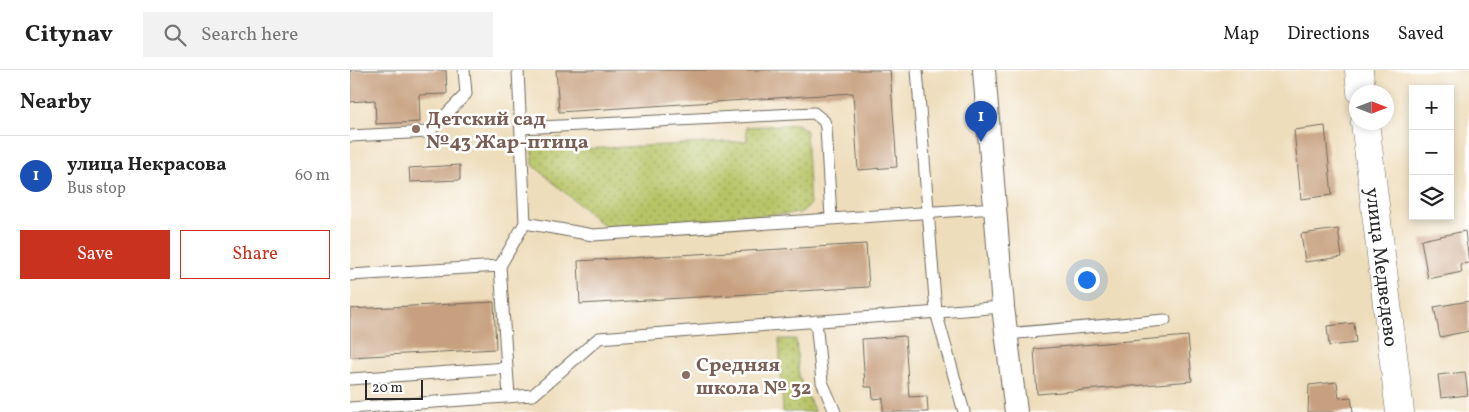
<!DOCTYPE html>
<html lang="en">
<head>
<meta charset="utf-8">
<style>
  :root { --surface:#fff; --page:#f2f2f2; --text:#222; --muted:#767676; --line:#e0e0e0; --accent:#c8321e }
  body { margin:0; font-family:Vollkorn,serif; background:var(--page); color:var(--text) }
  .controls { position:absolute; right:15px; top:15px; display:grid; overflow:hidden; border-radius:0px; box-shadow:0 2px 8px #0003 }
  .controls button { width:45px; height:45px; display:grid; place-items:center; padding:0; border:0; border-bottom:1px solid var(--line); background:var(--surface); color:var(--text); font:25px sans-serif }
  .compass { position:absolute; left:999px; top:15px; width:45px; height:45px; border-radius:50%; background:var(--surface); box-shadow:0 2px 8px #0003; rotate:90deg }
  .scale { position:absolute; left:15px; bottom:12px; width:58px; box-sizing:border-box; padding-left:5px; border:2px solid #2b2b2b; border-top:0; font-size:14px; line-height:18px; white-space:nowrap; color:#2b2b2b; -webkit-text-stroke:4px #fff; paint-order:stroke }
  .you { position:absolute; left:736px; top:209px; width:18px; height:18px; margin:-12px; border:4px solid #fff; border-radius:50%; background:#1a73e8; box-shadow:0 0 0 8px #1a73e833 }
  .badge { display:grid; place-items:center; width:32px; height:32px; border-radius:50%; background:var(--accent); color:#fff; font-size:16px; font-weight:700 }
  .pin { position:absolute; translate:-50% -41px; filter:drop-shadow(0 1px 2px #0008) }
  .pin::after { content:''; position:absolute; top:26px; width:18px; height:15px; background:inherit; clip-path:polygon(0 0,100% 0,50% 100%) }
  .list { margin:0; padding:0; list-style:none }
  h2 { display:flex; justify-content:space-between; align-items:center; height:65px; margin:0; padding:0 20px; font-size:21px }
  h2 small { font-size:16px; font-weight:400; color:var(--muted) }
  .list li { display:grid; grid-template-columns:32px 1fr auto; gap:15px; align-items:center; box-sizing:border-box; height:80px; padding:0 20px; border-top:1px solid var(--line) }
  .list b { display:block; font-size:19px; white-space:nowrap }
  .list p { margin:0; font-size:16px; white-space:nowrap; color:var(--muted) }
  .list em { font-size:16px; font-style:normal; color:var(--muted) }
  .actions { display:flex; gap:10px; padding:15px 20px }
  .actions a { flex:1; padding:11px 0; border:1px solid var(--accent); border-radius:0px; text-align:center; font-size:18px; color:var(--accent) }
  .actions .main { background:var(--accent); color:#fff }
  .icon { flex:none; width:28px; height:28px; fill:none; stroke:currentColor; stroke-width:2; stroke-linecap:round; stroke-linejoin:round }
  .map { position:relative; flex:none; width:1119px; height:342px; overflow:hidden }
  header { display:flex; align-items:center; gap:30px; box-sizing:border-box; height:70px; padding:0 25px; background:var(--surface); border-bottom:1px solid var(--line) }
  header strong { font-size:24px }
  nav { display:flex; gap:28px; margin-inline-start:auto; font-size:18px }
  .search { width:350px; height:45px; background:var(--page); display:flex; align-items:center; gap:12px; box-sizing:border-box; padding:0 18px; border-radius:0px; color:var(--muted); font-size:19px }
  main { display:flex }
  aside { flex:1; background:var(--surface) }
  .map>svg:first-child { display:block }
  .grass { fill:url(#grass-dots); stroke:#717848 }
  .building { fill:#c7a07f }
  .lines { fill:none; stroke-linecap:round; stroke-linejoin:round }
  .lane-casing { stroke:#6f695d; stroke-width:13 }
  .street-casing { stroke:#6f695d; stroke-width:24 }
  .secondary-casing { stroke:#6f695d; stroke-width:29 }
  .lane { stroke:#fff; stroke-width:11 }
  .street { stroke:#fff; stroke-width:22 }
  .secondary { stroke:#fff; stroke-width:28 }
  .education-dot { fill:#8d6e63; stroke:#fff; stroke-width:2 }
  .labels { text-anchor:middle; stroke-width:5; stroke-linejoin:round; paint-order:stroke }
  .education-label { font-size:20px; font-weight:bold; fill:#785e54; stroke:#fff; text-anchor:start }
  .street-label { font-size:20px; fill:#2b2b2b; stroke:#fff }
</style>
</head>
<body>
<header>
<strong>Citynav</strong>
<div class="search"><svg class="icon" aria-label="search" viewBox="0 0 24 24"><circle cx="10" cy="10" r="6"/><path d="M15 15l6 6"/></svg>Search here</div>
<nav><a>Map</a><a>Directions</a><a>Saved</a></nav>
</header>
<main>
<aside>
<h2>Nearby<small></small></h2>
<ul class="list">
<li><span class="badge" style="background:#1a4fb4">1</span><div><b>улица Некрасова</b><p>Bus stop</p></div><em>60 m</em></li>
</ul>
<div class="actions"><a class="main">Save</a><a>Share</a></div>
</aside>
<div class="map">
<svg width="1119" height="342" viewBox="0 0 1119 342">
  <defs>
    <pattern id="grass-dots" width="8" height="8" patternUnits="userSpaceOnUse" patternTransform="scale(1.25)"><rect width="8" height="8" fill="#b7c466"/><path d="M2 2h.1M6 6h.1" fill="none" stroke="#959f54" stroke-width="1.8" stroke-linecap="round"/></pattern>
  </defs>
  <rect width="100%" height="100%" fill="#fff"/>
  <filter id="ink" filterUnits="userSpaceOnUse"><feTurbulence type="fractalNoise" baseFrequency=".02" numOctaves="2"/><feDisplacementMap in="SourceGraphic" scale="10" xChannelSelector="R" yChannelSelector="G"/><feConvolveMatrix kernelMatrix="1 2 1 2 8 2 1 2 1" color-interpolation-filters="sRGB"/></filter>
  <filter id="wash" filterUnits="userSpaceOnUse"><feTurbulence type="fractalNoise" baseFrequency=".0096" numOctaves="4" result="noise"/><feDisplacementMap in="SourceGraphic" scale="20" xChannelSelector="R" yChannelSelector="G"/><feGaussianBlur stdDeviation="1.12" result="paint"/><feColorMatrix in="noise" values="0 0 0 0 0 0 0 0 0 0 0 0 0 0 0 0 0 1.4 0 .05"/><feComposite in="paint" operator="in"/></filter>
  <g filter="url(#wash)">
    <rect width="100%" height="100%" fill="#edb"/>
    <path class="grass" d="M448,54L456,60L460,135L450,143L255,157L183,95L182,70L211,68L212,80L397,71L396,57Z
      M429,269H446L449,307L465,342H433Z"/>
    <g id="blocks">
      <path class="building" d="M0,0H96L97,24L69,25L70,52L26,54L25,30L0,32Z
        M206,0H540L547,97L508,100L503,23L209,42Z
        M975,56L982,125L951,129L944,60Z
        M110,95V110L60,112L59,98Z
        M988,159L992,187L955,192L951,164Z
        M1115,161L1119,193L1110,194L1112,202L1078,209L1071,170Z
        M516,174L519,217L230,234L228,191Z
        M1119,231V261L1090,267L1084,237Z
        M144,232L146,279L0,287V239Z
        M1004,253L1006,273L979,276L977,256Z
        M555,266L559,327L577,326L578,342H533V328L523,329L522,317H515L512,269Z
        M838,266L842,311L687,324L684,279Z
        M1115,302L1118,325L1091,328L1088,305Z
        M987,312L989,328L1001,327L1003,342H958L959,315Z"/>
    </g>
  </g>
  <g filter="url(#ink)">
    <use href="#blocks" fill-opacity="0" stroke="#6f695d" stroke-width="1"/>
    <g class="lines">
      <g class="lane-casing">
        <path id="lane" d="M567,0L586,242L614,342
          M171,58L464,43L474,51L476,57L481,148
          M0,66L79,62L116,24L114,0
          M175,153L243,165L645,138
          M0,205L150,196
          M466,251L472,312L485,342
          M656,264L815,250
          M0,309L157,298
          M159,327L150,196L175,153L168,0
          M0,338L183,325L249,268L653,237"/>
      </g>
      <g class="street-casing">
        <path id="street" d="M634,0L653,237L666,342"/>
      </g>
      <g class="secondary-casing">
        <g id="secondary">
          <path d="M1009,0L1011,22"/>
          <path id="s1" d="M1015,52L1050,342"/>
        </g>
      </g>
      <use href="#lane" class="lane"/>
      <use href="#street" class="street"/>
      <use href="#secondary" class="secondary"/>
    </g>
  </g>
  <g class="education-dot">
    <circle cx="66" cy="59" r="5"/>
    <circle cx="336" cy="305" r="5"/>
  </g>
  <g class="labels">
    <g class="education-label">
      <text x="76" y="55">Детский сад<tspan x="76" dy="23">№43 Жар-птица</tspan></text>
      <text x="346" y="301">Средняя<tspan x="346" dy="23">школа № 32</tspan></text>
    </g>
    <g class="street-label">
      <text dy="7" stroke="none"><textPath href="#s1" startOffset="146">улица Медведево</textPath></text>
    </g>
  </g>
</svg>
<div class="controls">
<button>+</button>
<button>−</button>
<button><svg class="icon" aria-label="layers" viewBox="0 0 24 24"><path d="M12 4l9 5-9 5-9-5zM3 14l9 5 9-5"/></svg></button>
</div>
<svg class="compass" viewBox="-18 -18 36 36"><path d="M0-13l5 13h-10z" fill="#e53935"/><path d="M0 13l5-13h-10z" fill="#767676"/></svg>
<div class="scale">20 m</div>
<div class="you"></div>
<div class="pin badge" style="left:631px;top:72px;background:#1a4fb4">1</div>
</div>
</main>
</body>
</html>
